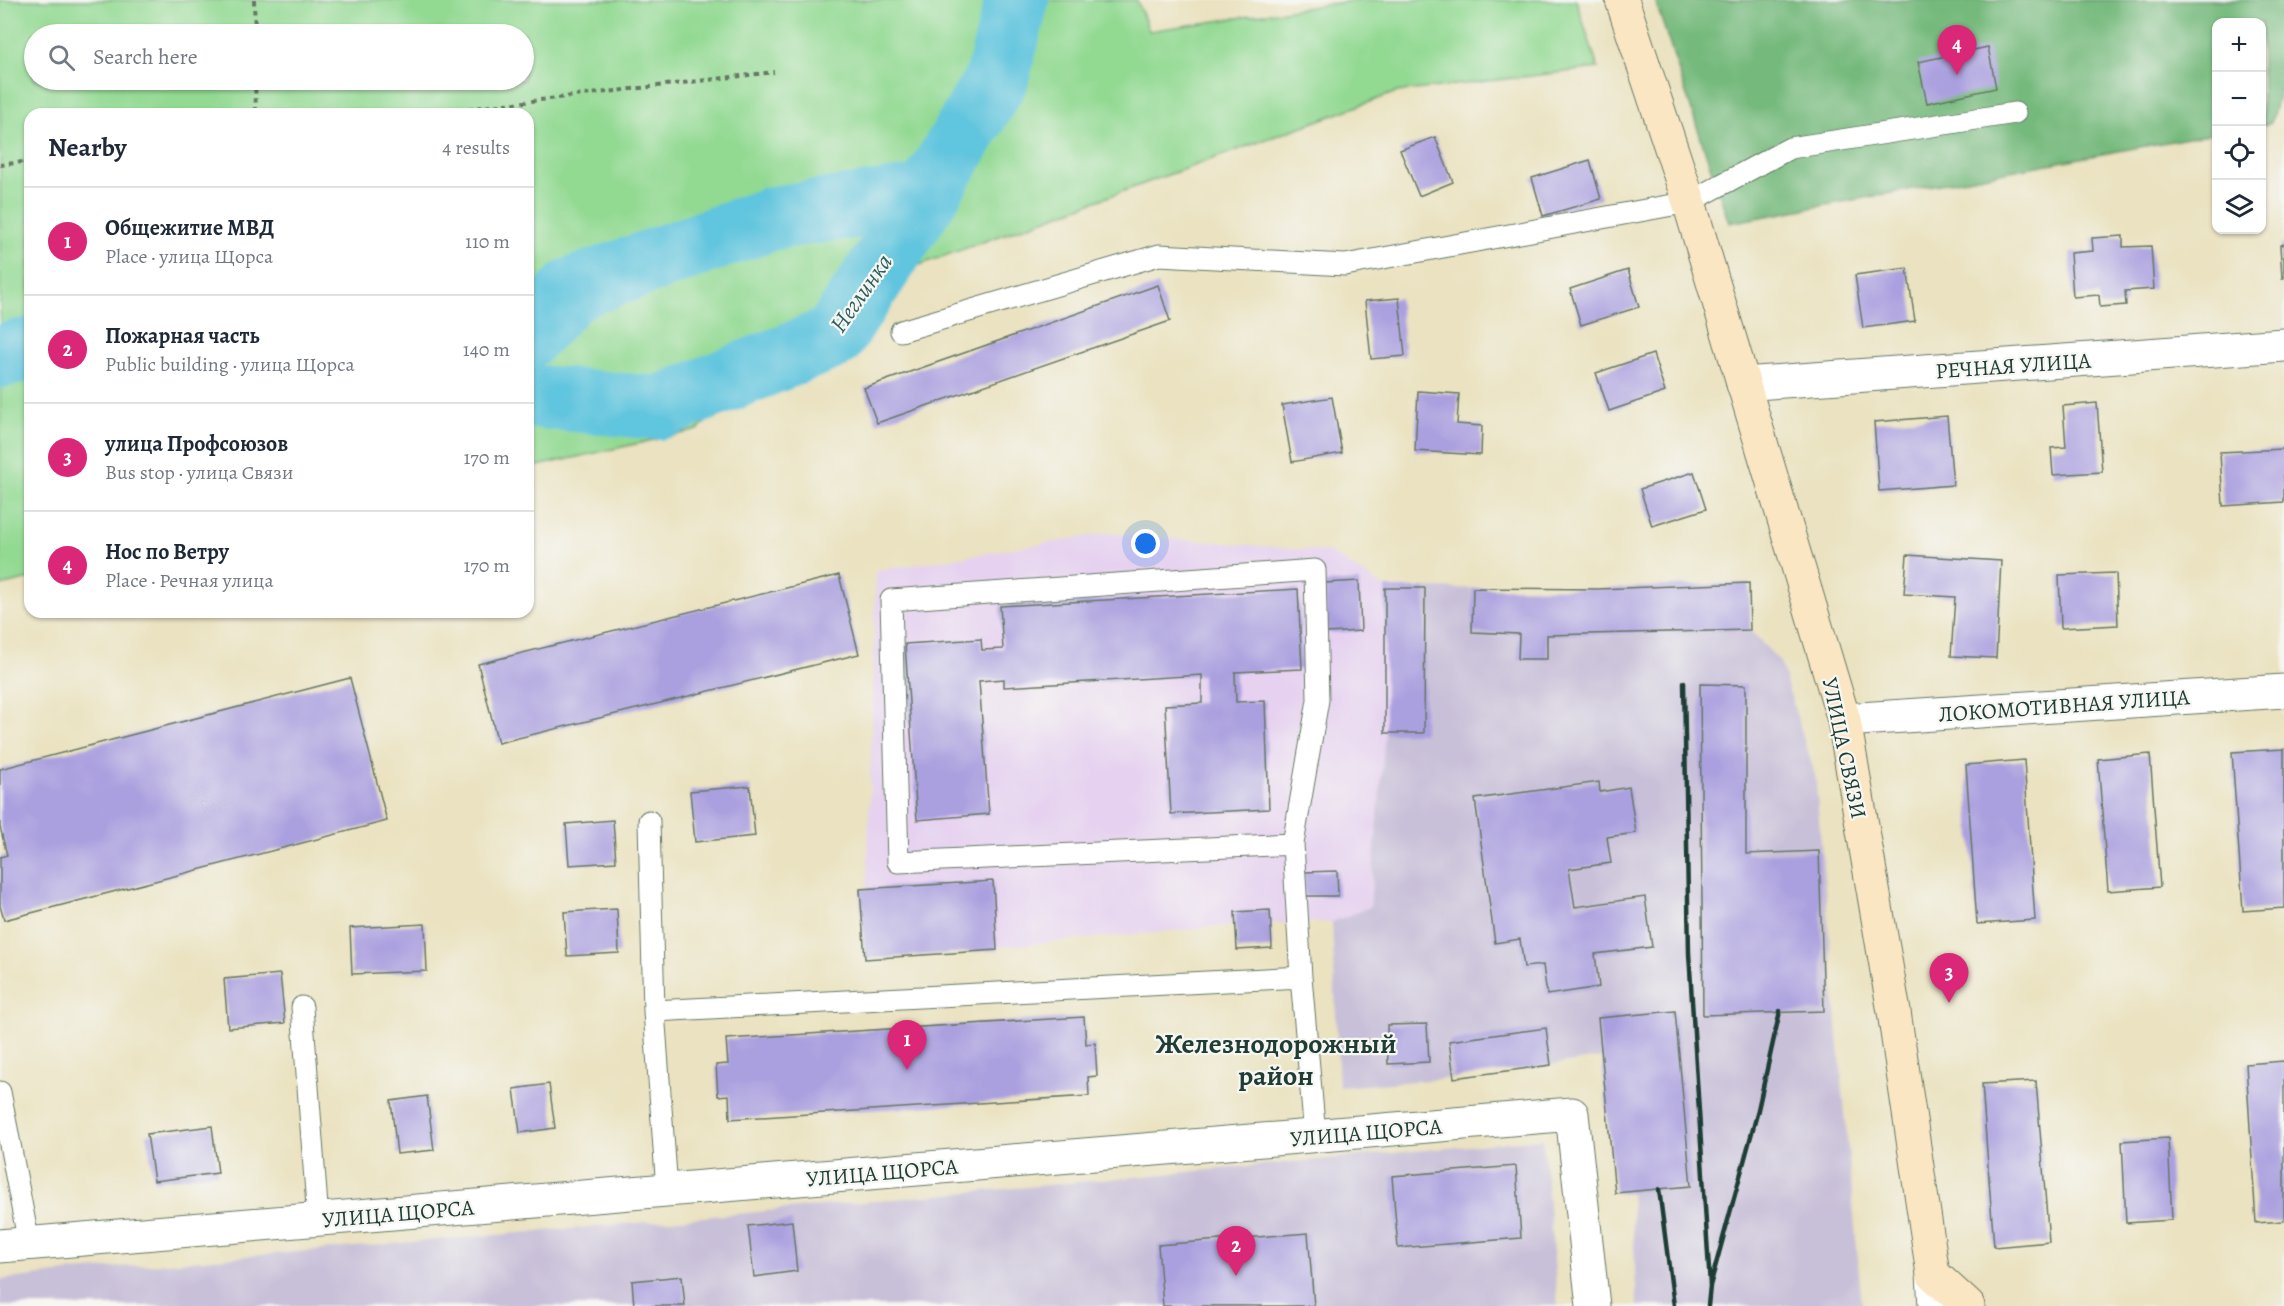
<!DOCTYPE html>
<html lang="en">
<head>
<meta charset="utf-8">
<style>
  :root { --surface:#fff; --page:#f6f6f7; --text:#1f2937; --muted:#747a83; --line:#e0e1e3; --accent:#db2777 }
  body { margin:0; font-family:Alegreya,serif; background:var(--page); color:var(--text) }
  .controls { position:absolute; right:18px; top:18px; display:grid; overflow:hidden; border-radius:12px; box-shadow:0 2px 4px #0004 }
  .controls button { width:54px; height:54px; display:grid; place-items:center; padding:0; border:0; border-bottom:2px solid var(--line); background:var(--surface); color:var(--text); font:30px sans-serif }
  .you { position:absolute; left:1146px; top:544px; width:21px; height:21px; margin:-15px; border:4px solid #fff; border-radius:50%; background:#1a73e8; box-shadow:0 0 0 9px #1a73e833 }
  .badge { display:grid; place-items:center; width:39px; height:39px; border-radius:50%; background:var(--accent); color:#fff; font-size:20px; font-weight:700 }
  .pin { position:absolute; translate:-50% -50px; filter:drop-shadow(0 2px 3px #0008) }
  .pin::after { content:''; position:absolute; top:32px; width:21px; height:18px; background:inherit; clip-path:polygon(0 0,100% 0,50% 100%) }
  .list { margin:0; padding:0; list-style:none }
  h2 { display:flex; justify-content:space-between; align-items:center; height:78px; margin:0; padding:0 24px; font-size:26px }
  h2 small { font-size:20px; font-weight:400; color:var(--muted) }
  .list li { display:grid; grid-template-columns:39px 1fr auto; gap:18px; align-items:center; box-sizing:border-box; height:108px; padding:0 24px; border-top:2px solid var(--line) }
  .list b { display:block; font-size:22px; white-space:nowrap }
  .list p { margin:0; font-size:20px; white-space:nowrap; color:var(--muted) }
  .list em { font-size:20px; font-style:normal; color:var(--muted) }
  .icon { flex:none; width:33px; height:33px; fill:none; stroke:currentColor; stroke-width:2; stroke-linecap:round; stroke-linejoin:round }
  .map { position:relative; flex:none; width:2284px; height:1306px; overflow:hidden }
  .search { position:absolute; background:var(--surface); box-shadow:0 2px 4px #0004; left:24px; top:24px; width:510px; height:66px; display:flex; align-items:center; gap:15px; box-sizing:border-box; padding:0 21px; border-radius:33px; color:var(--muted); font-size:22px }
  .panel { position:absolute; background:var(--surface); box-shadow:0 2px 4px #0004; left:24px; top:108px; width:510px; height:510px; border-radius:18px }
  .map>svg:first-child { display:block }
  .built { fill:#e6d2f0 }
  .industrial { fill:#c8bfd8 }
  .green { fill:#92d992; stroke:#588b63; stroke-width:1.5; fill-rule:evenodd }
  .forest { fill:#75b97c; stroke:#4a7b58; stroke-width:1.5 }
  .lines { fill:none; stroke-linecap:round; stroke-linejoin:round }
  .river { stroke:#60c5de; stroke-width:64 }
  .building { fill:#aba0df }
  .service-casing { stroke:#667765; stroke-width:23 }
  .minor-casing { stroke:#667765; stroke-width:35 }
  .secondary-casing { stroke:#667765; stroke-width:35 }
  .path { stroke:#667765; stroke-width:4; stroke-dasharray:4.5 4.5; stroke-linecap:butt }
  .service { stroke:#fff; stroke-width:21 }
  .minor { stroke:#fff; stroke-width:33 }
  .secondary { stroke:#fbe6c4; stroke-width:33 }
  .rail { stroke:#1f3d34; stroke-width:4.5 }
  .labels { text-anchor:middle; stroke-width:4.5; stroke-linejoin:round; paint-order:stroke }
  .street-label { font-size:22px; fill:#1f3d34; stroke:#f6f6f2 }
  .water-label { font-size:24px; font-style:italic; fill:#2f5f5e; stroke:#f6f6f2 }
  .district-label { font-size:28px; font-weight:bold; fill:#1f3d34; stroke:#f6f6f2 }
</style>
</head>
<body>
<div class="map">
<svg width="2284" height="1306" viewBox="0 0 2284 1306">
  <rect width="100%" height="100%" fill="#f6f6f2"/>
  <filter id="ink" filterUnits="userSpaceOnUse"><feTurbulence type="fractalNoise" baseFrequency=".0167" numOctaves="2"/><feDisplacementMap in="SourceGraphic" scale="12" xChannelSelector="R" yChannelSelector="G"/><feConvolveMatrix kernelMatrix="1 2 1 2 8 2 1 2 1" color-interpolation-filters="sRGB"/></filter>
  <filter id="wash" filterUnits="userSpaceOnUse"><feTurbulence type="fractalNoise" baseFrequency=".008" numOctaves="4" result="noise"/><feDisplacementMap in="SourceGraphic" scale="24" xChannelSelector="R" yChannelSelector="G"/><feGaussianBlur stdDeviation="1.35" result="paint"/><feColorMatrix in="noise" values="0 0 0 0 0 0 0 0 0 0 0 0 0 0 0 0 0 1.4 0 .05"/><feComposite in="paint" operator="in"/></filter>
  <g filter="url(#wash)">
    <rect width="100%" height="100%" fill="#eae2c0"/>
    <path class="built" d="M1108,533L1330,552L1385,588V733L1370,907L1332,922L1272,923V948L1237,950L1235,925L865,959L876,571Z"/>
    <path class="industrial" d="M1749,583L1750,630L1780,662L1815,775L1862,1306H1637L1631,1192L1615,1193L1602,1058L1454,1078L1339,1087L1332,922L1370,907L1385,733V588L1598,589Z
      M1543,1139L1558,1306H0V1280L74,1271L648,1222Z"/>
    <path class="green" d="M0,0H1137L1149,31L1358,0H1576L1598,68L1397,92L831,297L698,430L528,468V114H30V579L0,586ZM524,34V80H34V34Z"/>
    <path class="forest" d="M1655,0H2284V74L2271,123L2262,125V22H2216V133L1729,223Z"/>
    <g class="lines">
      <path class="river" d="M528,336L573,289L773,218L927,196
        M0,356L30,349
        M528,396L658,408L834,337L927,196L997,78L1017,0"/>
    </g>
    <g id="blocks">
      <path class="building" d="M1988,47L1996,88L1927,103L1918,62Z
        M1435,137L1453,182L1419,196L1400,150Z
        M1590,160L1601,199L1543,216L1532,178Z
        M2123,236V247L2151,246L2154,289L2125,291L2126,305L2100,307L2099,295L2073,297L2070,253L2093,251L2092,238Z
        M2284,244V278H2282L2280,245Z
        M1907,268L1915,321L1863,328L1855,275Z
        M1628,270L1639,307L1581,325L1570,289Z
        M1158,285L1170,321L877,423L864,388Z
        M1399,298L1405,356L1371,359L1365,301Z
        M1653,354L1665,392L1609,411L1596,373Z
        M1418,391L1459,394L1457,424L1482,426L1481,455L1415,451Z
        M1332,397L1342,453L1292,462L1282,405Z
        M2097,403L2102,472L2053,475L2051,448L2066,447L2063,406Z
        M1947,416L1953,485L1879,491L1874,422Z
        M2284,449V502L2223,506L2220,452Z
        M1694,472L1706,509L1652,526L1640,489Z
        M1907,555L2001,561L1996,658L1951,656L1955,597L1904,594Z
        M2116,573L2118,625L2061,628L2059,575Z
        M839,575L859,654L498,743L478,664Z
        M1359,581L1361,631L1327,633L1325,583Z
        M1749,583L1750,630L1547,635V659H1518L1519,634L1472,632L1473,588L1598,589Z
        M1385,588H1425L1424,733H1385Z
        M1298,589L1302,669L1235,672L1236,702L1265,701L1269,809L1171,814L1165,705L1202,703V675L1004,687V679L979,681L989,814L917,820L905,644L981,639L982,650L1003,649L1000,606Z
        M350,678L387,821L4,920L0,906V857L7,855L0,827V769Z
        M1700,684L1746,685V854L1819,851L1824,1011L1703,1015Z
        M2284,749V908L2243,911L2232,752Z
        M2150,754L2160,887L2108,891L2098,759Z
        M2024,760L2035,920L1977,924L1966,765Z
        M1599,782L1600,792L1629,787L1636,833L1607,837L1611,863L1569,869L1575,907L1645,897L1652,947L1595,954L1599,987L1547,995L1543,965L1524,967L1520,939L1495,943L1475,799Z
        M750,786L755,836L695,842L690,791Z
        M613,820L616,862L569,865L566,824Z
        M1337,871L1338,896H1305L1304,872Z
        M993,881L997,950L865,959L860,889Z
        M617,909L619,953L567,956L564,912Z
        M1270,910L1272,948L1237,950L1235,912Z
        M425,924L427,971L352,974L350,928Z
        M280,974L285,1023L228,1028L224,979Z
        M1675,1011L1691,1186L1615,1193L1598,1018Z
        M1084,1017L1086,1044L1095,1043L1097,1076L1088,1077L1089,1096L730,1119L729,1095L718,1096L716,1065L728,1064L726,1039Z
        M1427,1024L1429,1062L1388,1064L1387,1025Z
        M1546,1028L1551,1065L1454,1078L1449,1041Z
        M2284,1061V1221L2256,1223L2246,1064Z
        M2036,1081L2049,1242L1994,1247L1982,1084Z
        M549,1084L555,1128L520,1133L514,1089Z
        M427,1096L434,1150L397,1154L391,1101Z
        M212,1126L218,1173L154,1181L147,1134Z
        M2168,1138L2172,1220L2126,1223L2122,1141Z
        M1516,1166L1521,1238L1398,1248L1392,1176Z
        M792,1221L797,1271L754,1277L748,1226Z
        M1308,1233L1314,1306H1163L1158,1245Z
        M682,1276L685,1306H634L632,1281Z"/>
    </g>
  </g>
  <g filter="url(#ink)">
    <use href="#blocks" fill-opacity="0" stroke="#667765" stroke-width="1.5"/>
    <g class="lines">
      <g class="service-casing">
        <path id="service" d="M901,331L1159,255L1345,265L1689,202L1790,148L2015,113
          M649,821L654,1011L667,1190
          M1293,844L898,862L891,600L1315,570L1318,700L1293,844L1301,977L1315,1136
          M302,1007L318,1220
          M654,1011L1301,977
          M0,1092L29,1244"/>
      </g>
      <g class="minor-casing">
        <path id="minor" d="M1743,384L2284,345
          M1844,720L2284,691
          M0,1246L1572,1114L1593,1306
          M1933,1274L1935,1306"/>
      </g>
      <g class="secondary-casing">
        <path id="secondary" d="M1622,0L1689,202L1844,720L1894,1012L1933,1274L1968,1306"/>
      </g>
      <path class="path" d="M254,0L255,34
        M255,80L256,114
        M424,114L774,72
        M0,165L30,161"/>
      <use href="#service" class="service"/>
      <use href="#minor" class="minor"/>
      <use href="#secondary" class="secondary"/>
      <path class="rail" d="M1684,682L1689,953L1710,1286
        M1659,1189L1674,1306
        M1708,1306L1710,1286L1757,1114L1780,1011"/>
    </g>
  </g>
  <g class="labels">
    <g class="street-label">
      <text transform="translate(2013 365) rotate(-4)" y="8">РЕЧНАЯ УЛИЦА</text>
      <text transform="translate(2064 705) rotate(-4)" y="8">ЛОКОМОТИВНАЯ УЛИЦА</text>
      <text transform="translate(1845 748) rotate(78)" y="8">УЛИЦА СВЯЗИ</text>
      <text transform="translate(1366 1132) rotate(-5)" y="8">УЛИЦА ЩОРСА</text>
      <text transform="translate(882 1172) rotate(-5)" y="8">УЛИЦА ЩОРСА</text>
      <text transform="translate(398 1213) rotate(-5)" y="8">УЛИЦА ЩОРСА</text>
    </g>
    <g class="water-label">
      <text transform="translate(861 293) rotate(-55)" y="8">Неглинка</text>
    </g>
    <g class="district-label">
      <text x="1276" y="1053">Железнодорожный<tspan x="1276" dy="32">район</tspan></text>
    </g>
  </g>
</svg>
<div class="controls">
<button>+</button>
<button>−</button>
<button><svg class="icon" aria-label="locate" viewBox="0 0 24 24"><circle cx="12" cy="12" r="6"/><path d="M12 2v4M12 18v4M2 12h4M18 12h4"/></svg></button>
<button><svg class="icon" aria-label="layers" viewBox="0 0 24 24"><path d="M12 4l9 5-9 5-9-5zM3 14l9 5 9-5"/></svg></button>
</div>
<div class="you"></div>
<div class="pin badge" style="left:907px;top:1070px">1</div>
<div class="pin badge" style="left:1236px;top:1276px">2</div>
<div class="pin badge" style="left:1949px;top:1003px">3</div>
<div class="pin badge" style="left:1957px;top:75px">4</div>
<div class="search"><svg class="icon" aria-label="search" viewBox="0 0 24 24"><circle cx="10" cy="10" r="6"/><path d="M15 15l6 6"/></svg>Search here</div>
<section class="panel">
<h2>Nearby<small>4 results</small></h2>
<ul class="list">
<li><span class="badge">1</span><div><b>Общежитие МВД</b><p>Place · улица Щорса</p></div><em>110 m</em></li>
<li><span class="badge">2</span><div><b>Пожарная часть</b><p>Public building · улица Щорса</p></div><em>140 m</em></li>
<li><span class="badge">3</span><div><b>улица Профсоюзов</b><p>Bus stop · улица Связи</p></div><em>170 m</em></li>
<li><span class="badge">4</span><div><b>Нос по Ветру</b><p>Place · Речная улица</p></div><em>170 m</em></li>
</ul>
</section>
</div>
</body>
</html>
